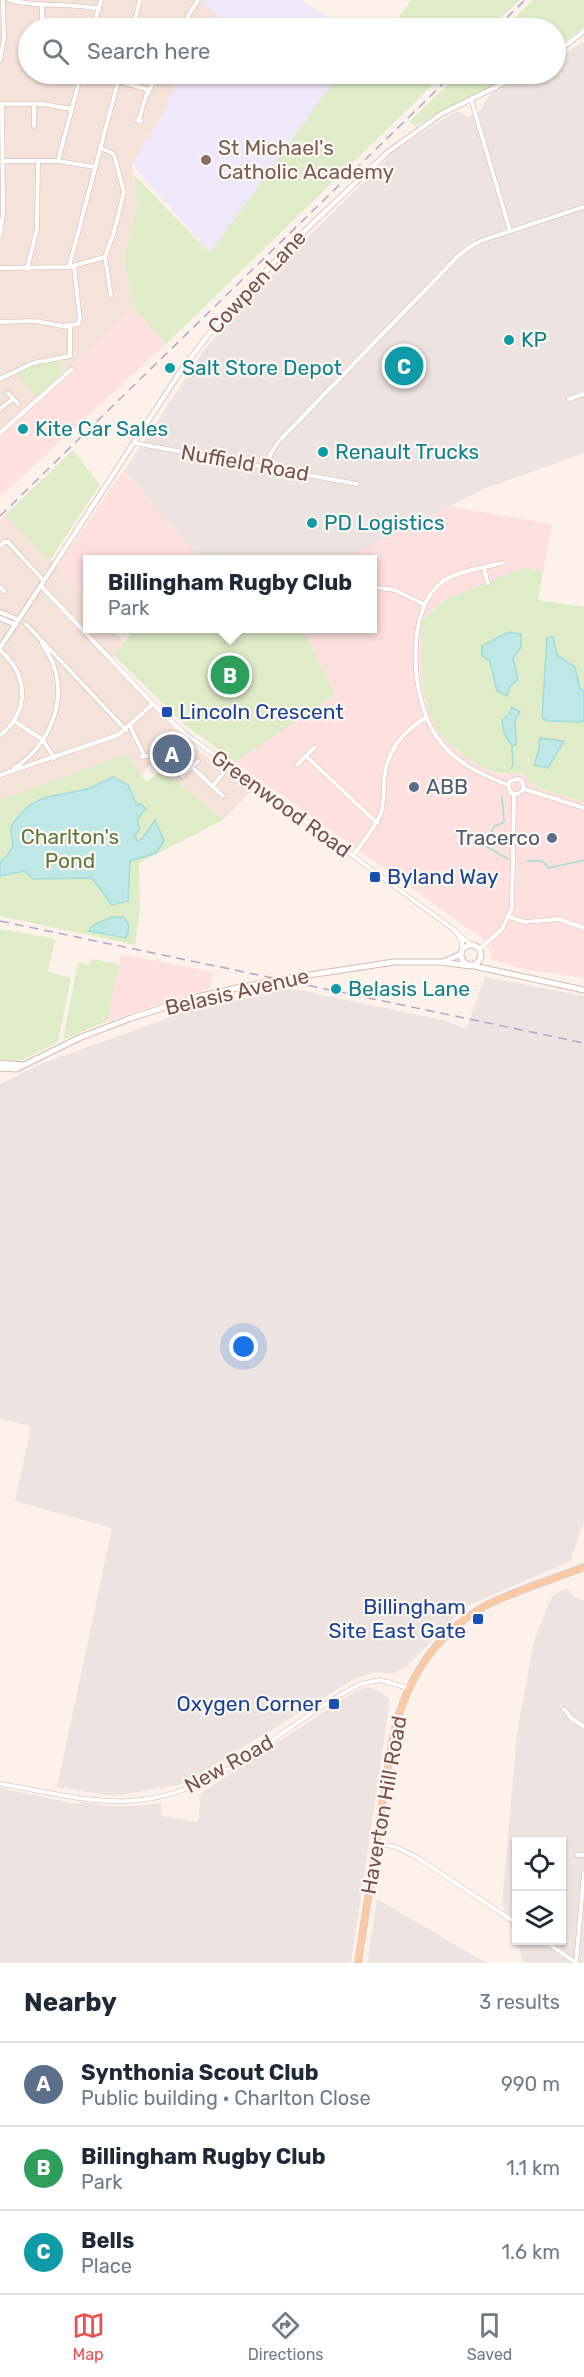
<!DOCTYPE html>
<html lang="en">
<head>
<meta charset="utf-8">
<style>
  :root { --surface:#fff; --page:#f6f6f7; --text:#1f2937; --muted:#747a83; --line:#e0e1e3; --accent:#ea504d }
  body { margin:0; font-family:Rubik,sans-serif; background:var(--page); color:var(--text) }
  .controls { position:absolute; right:18px; bottom:18px; display:grid; overflow:hidden; border-radius:0px; box-shadow:0 2px 4px #0004 }
  .controls button { width:54px; height:54px; display:grid; place-items:center; padding:0; border:0; border-bottom:2px solid var(--line); background:var(--surface); color:var(--text); font:30px sans-serif }
  .you { position:absolute; left:244px; top:1347px; width:21px; height:21px; margin:-15px; border:4px solid #fff; border-radius:50%; background:#1a73e8; box-shadow:0 0 0 9px #1a73e833 }
  .badge { display:grid; place-items:center; width:39px; height:39px; border-radius:50%; background:var(--accent); color:#fff; font-size:20px; font-weight:700 }
  .pin { position:absolute; translate:-50% -50%; border:3px solid #fff; box-shadow:0 2px 6px #0006 }
  .popup { position:absolute; left:83px; top:555px; width:294px; height:78px; box-sizing:border-box; display:grid; place-content:center; border-radius:0px; background:var(--surface); filter:drop-shadow(0 2px 4px #0005); font-size:20px; white-space:nowrap; color:var(--muted) }
  .popup b { font-size:22px; color:var(--text) }
  .popup::after { content:''; position:absolute; left:50%; top:100%; margin-left:-12px; border:12px solid transparent; border-top-color:var(--surface) }
  .list { margin:0; padding:0; list-style:none }
  h2 { display:flex; justify-content:space-between; align-items:center; height:78px; margin:0; padding:0 24px; font-size:26px }
  h2 small { font-size:20px; font-weight:400; color:var(--muted) }
  .list li { display:grid; grid-template-columns:39px 1fr auto; gap:18px; align-items:center; box-sizing:border-box; height:84px; padding:0 24px; border-top:2px solid var(--line) }
  .list b { display:block; font-size:22px; white-space:nowrap }
  .list p { margin:0; font-size:20px; white-space:nowrap; color:var(--muted) }
  .list em { font-size:20px; font-style:normal; color:var(--muted) }
  .icon { flex:none; width:33px; height:33px; fill:none; stroke:currentColor; stroke-width:2; stroke-linecap:round; stroke-linejoin:round }
  .map { position:relative; flex:none; width:584px; height:1963px; overflow:hidden }
  .search { position:absolute; background:var(--surface); box-shadow:0 2px 4px #0004; left:18px; right:18px; top:18px; height:66px; display:flex; align-items:center; gap:15px; box-sizing:border-box; padding:0 21px; border-radius:33px; color:var(--muted); font-size:22px }
  .sheet { height:330px; background:var(--surface) }
  nav { display:flex; justify-content:space-around; align-items:center; box-sizing:border-box; height:84px; border-top:2px solid var(--line); background:var(--surface); font-size:16px; color:var(--muted) }
  nav a { display:grid; justify-items:center; gap:3px }
  nav .on { color:var(--accent) }
  .map>svg:first-child { display:block }
  .residential { fill:#f5e2d8 }
  .commercial { fill:#fee1de }
  .industrial { fill:#ede3e0; fill-rule:evenodd }
  .education { fill:#efe7fa }
  .green { fill:#deecc7 }
  .water { fill:#bde8e6; stroke:#a3dbd8; stroke-width:1.5 }
  .lines { fill:none; stroke-linecap:round; stroke-linejoin:round }
  .stream { stroke:#a3dbd8; stroke-width:1.5 }
  .minor-casing { stroke:#d3bab1; stroke-width:5 }
  .tertiary-casing { stroke:#d3bab1; stroke-width:6 }
  .secondary-casing { stroke:#d8bab1; stroke-width:7 }
  .primary-casing { stroke:#dacfcd; stroke-width:8 }
  .minor { stroke:#fff; stroke-width:4 }
  .tertiary { stroke:#fff; stroke-width:4.5 }
  .secondary { stroke:#fff; stroke-width:5 }
  .primary { stroke:#fdc9a2; stroke-width:6 }
  .rail { stroke:#b2a7c9; stroke-width:1.5; stroke-dasharray:9 6; stroke-linecap:butt }
  .secondary-bridge-casing { stroke:#d8bab1; stroke-width:7; stroke-linecap:butt }
  .secondary-bridge { stroke:#fff; stroke-width:5 }
  .education-dot { fill:#8d6e63; stroke:#fff7f2; stroke-width:2 }
  .culture-dot { fill:#0f9aa8; stroke:#fff7f2; stroke-width:2 }
  .transit-dot { fill:#1a4fb4; stroke:#fff7f2; stroke-width:2 }
  .service-dot { fill:#5c6f8a; stroke:#fff7f2; stroke-width:2 }
  .labels { text-anchor:middle; stroke-width:4.5; stroke-linejoin:round; paint-order:stroke }
  .education-label { font-size:21px; fill:#785e54; stroke:#fff7f2; text-anchor:start }
  .street-label { font-size:21px; fill:#7a534c; stroke:#fff7f2 }
  .culture-label { font-size:21px; fill:#0d838f; stroke:#fff7f2; text-anchor:start }
  .transit-label { font-size:21px; fill:#164399; stroke:#fff7f2; text-anchor:start }
  .service-label { font-size:21px; fill:#4e5e75; stroke:#fff7f2; text-anchor:start }
  .park-label { font-size:21px; fill:#5d7a40; stroke:#fff7f2 }
</style>
</head>
<body>
<div class="map">
<svg width="584" height="1963" viewBox="0 0 584 1963">
  <rect width="100%" height="100%" fill="#fdf2ea"/>
  <path class="residential" d="M0,0H230L213,28H28V74H186L132,164L137,207L124,258L134,308L0,435Z
    M6,514L45,557L50,560L87,601L88,628L112,629L124,642L109,662L182,737L141,774L127,754L0,800V520Z
    M189,744L253,789L223,820L163,770Z"/>
  <path class="commercial" d="M134,308L166,344L0,497V435Z
    M123,471L197,553L191,559L88,560L87,601L57,567Z
    M448,506L552,524L543,572L526,567L444,600L447,741L474,762L499,775L521,773L540,789L584,802V978L523,969L492,959L487,942L235,762L335,695L303,629L372,628V560L344,559Z
    M121,954L213,972L210,988L107,1021Z"/>
  <path class="industrial" d="M584,42V453L484,489L344,560L201,559L124,471L207,346L291,254L396,150L456,111L468,117L481,110L491,93L530,74H556V59Z
    M485,977L584,996V1523L570,1561L456,1611V1616L407,1666L393,1674L373,1672L354,1679L183,1784L114,1796L57,1787L112,1528L15,1501L31,1426L0,1419V1084L43,1063L166,1019L168,1013L248,998L249,991L271,986L300,990L446,1021L466,1029Z
    M567,1588L574,1597L584,1600V1963H524L502,1904L517,1734L534,1640L552,1596ZM516,1842H562V1940H516Z
    M367,1687L378,1691L389,1698V1707L351,1963H0V1788L76,1804L81,1802L108,1806H136L161,1803L162,1816L198,1822L201,1793L356,1691Z
    M377,1899L486,1963H367Z"/>
  <path class="education" d="M204,0H301L344,28H207L218,14L202,3Z
    M180,74H339L210,253L132,164L159,120Z"/>
  <path class="green" d="M411,0H520L490,28H392Z
    M533,0H584V26L556,48V28H504Z
    M339,74H444L166,344L134,308L124,258L137,207L134,175L210,253Z
    M459,74H514L415,126L409,122Z
    M61,360V374L37,397L17,373L33,365Z
    M73,450L100,485L50,560L45,557L6,514Z
    M526,567L543,572L538,600L584,607V802L540,789L521,773C497,776 484,770 465,756C460,751 452,747 447,741C417,710 422,660 422,621L444,600Z
    M135,629H303L335,695L235,762L185,725L114,655Z
    M127,754L146,782L163,770L223,820L139,863L140,908L135,945L0,916V800Z
    M0,929L55,939L48,972L71,978L58,1042L20,1061L0,1059Z
    M91,959L119,964L107,1021L63,1040L78,962L90,965Z"/>
  <path class="water" d="M508,632L521,634V647L513,658L518,679L509,688L507,696L497,691L490,661L482,656V646Z
    M553,637L557,655L575,667L580,689L584,690V720L582,722L547,721L542,718L547,638Z
    M512,707L520,712L515,720L516,745L512,746L504,733L502,720L510,713Z
    M540,738L564,741L548,768L534,765L539,749Z
    M113,777L128,785L137,805L141,804L146,809C139,816 135,820 140,829L135,835L137,841L142,839L155,820L164,841L156,853L130,861L128,901L112,905L92,878L33,879L24,871L0,876V862C26,840 3,838 14,822C35,792 56,797 87,789C96,786 105,781 113,777Z
    M111,917H123C131,924 129,929 126,938L89,931L92,926Z"/>
  <g class="lines">
    <path class="stream" d="M511,769L513,764L512,746
      M502,796L504,822L495,826L482,844L508,859
      M527,861H542L549,868L584,860"/>
    <g class="minor-casing">
      <path id="minor" d="M10,0C39,8 69,2 99,9
        M42,28V5
        M93,28L101,0
        M133,28L140,0
        M180,28L198,0
        M0,60L4,39L3,0
        M118,81L149,90
        M471,99L510,231
        M1,104H43L71,109
        M34,104V126
        M139,119L146,96L158,74
        M136,120L141,121
        M2,161H58L95,167
        M58,161L81,74
        M0,235L3,214L2,104
        M105,257L111,296
        M69,267L120,74
        M0,268L69,267L105,257L114,232L124,192L114,155L110,152L100,148
        M27,269L37,229L38,161
        M0,322L35,321L62,326L78,324L80,320L74,266
        M0,379L33,363L70,356V326
        M8,393L18,404
        M569,399L584,394
        M0,409L13,399
        M0,433L72,369
        M134,443L357,484
        M268,468L271,453L279,441L459,255L476,243L489,238L584,207
        M0,546L4,542H8L44,581
        M502,563C484,568 461,570 445,580C403,606 411,702 437,737C455,763 480,774 508,785L511,793L518,794L524,789L522,781L518,779L510,781L508,785
        M484,568L488,584
        M41,586L153,704L183,732L453,929L471,945
        M0,587L4,591
        M372,587L395,590L423,604
        M26,624L126,730
        M0,650C29,676 30,710 0,736
        M14,721L43,740L54,758
        M130,726L144,755
        M306,756L377,823
        M141,757L147,756
        M297,765L315,747
        M192,767L223,796
        M14,768C48,747 68,702 53,664C50,656 46,650 42,643
        M0,775L118,735L153,704
        M182,776L198,761
        M212,787L229,766
        M524,789L584,808
        M353,856C362,842 375,829 381,813C384,802 384,793 384,781C386,752 401,733 425,718
        M509,917L525,922L559,919L584,928
        M457,933L462,942V951
        M480,949L502,929L512,908L514,795
        M564,1709L571,1718L584,1727
        M0,1784C40,1790 86,1803 127,1801C219,1798 282,1723 361,1684L380,1680L408,1688
        M376,1843L396,1847L418,1858L516,1923
        M577,1855H584
        M543,1940L576,1963
        M576,1963L584,1874"/>
    </g>
    <g class="tertiary-casing">
      <path id="tertiary" d="M556,53L584,31
        M0,612L19,620
        M0,618L16,625
        M0,648L182,369L213,329L289,246L388,152L441,114L522,74"/>
    </g>
    <g class="secondary-casing">
      <path id="secondary" d="M461 955a10 10 0 1 1 20 0a10 10 0 1 1-20 0Z
        M443,962L461,954
        M474,966L584,990
        M290,978L394,962H441L470,966
        M0,1063L22,1065
        M0,1068L16,1069L79,1038L131,1018L197,997L237,988"/>
    </g>
    <g class="primary-casing">
      <path id="primary" d="M358,1963L392,1742C403,1685 433,1635 485,1606C516,1590 552,1580 584,1567"/>
    </g>
    <use href="#minor" class="minor"/>
    <use href="#tertiary" class="tertiary"/>
    <use href="#secondary" class="secondary"/>
    <use href="#primary" class="primary"/>
    <path class="rail" d="M496,28L525,0
      M0,516L453,74
      M0,921L584,1043"/>
    <g class="secondary-bridge-casing">
      <path id="secondary-bridge" d="M237,988L290,978"/>
    </g>
    <use href="#secondary-bridge" class="secondary-bridge"/>
  </g>
  <circle class="education-dot" cx="206" cy="160" r="6"/>
  <g class="culture-dot">
    <circle cx="509" cy="340" r="6"/>
    <circle cx="170" cy="368" r="6"/>
    <circle cx="23" cy="429" r="6"/>
    <circle cx="323" cy="452" r="6"/>
    <circle cx="312" cy="523" r="6"/>
    <circle cx="336" cy="989" r="6"/>
  </g>
  <g class="transit-dot">
    <rect x="161" y="706" width="12" height="12" rx="3"/>
    <rect x="369" y="871" width="12" height="12" rx="3"/>
    <rect x="472" y="1613" width="12" height="12" rx="3"/>
    <rect x="328" y="1698" width="12" height="12" rx="3"/>
  </g>
  <g class="service-dot">
    <circle cx="414" cy="787" r="6"/>
    <circle cx="552" cy="838" r="6"/>
  </g>
  <g class="labels">
    <g class="education-label">
      <text x="218" y="155">St Michael's<tspan x="218" dy="24">Catholic Academy</tspan></text>
    </g>
    <g class="street-label">
      <text transform="translate(257 282) rotate(-47)" y="7">Cowpen Lane</text>
      <text transform="translate(245 463) rotate(10)" y="7">Nuffield Road</text>
      <text transform="translate(281 804) rotate(36)" y="7">Greenwood Road</text>
      <text transform="translate(237 992) rotate(-13)" y="7">Belasis Avenue</text>
      <text transform="translate(229 1764) rotate(-29)" y="7">New Road</text>
      <text transform="translate(384 1805) rotate(-80)" y="7">Haverton Hill Road</text>
    </g>
    <g class="culture-label">
      <text x="521" y="347">KP</text>
      <text x="182" y="375">Salt Store Depot</text>
      <text x="35" y="436">Kite Car Sales</text>
      <text x="335" y="459">Renault Trucks</text>
      <text x="324" y="530">PD Logistics</text>
      <text x="348" y="996">Belasis Lane</text>
    </g>
    <g class="transit-label">
      <text x="179" y="719">Lincoln Crescent</text>
      <text x="387" y="884">Byland Way</text>
      <text x="466" y="1614" text-anchor="end">Billingham<tspan x="466" dy="24">Site East Gate</tspan></text>
      <text x="322" y="1711" text-anchor="end">Oxygen Corner</text>
    </g>
    <g class="service-label">
      <text x="426" y="794">ABB</text>
      <text x="540" y="845" text-anchor="end">Tracerco</text>
    </g>
    <g class="park-label">
      <text x="70" y="844">Charlton's<tspan x="70" dy="24">Pond</tspan></text>
    </g>
  </g>
</svg>
<div class="controls">
<button><svg class="icon" aria-label="locate" viewBox="0 0 24 24"><circle cx="12" cy="12" r="6"/><path d="M12 2v4M12 18v4M2 12h4M18 12h4"/></svg></button>
<button><svg class="icon" aria-label="layers" viewBox="0 0 24 24"><path d="M12 4l9 5-9 5-9-5zM3 14l9 5 9-5"/></svg></button>
</div>
<div class="you"></div>
<div class="pin badge" style="left:172px;top:754px;background:#5c6f8a">A</div>
<div class="pin badge" style="left:230px;top:675px;background:#2e9e5b">B</div>
<div class="popup"><b>Billingham Rugby Club</b>Park</div>
<div class="pin badge" style="left:404px;top:366px;background:#0f9aa8">C</div>
<div class="search"><svg class="icon" aria-label="search" viewBox="0 0 24 24"><circle cx="10" cy="10" r="6"/><path d="M15 15l6 6"/></svg>Search here</div>
</div>
<section class="sheet">
<h2>Nearby<small>3 results</small></h2>
<ul class="list">
<li><span class="badge" style="background:#5c6f8a">A</span><div><b>Synthonia Scout Club</b><p>Public building · Charlton Close</p></div><em>990 m</em></li>
<li><span class="badge" style="background:#2e9e5b">B</span><div><b>Billingham Rugby Club</b><p>Park</p></div><em>1.1 km</em></li>
<li><span class="badge" style="background:#0f9aa8">C</span><div><b>Bells</b><p>Place</p></div><em>1.6 km</em></li>
</ul>
</section>
<nav>
<a class="on"><svg class="icon" aria-label="map" viewBox="0 0 24 24"><path d="M3 6l6-2 6 2 6-2v14l-6 2-6-2-6 2zM9 4v14M15 6v14"/></svg>Map</a>
<a><svg class="icon" aria-label="directions" viewBox="0 0 24 24"><path d="M12 3l9 9-9 9-9-9zM9 14v-3h6M13 9l2 2-2 2"/></svg>Directions</a>
<a><svg class="icon" aria-label="saved" viewBox="0 0 24 24"><path d="M7 4h10v16l-5-4-5 4z"/></svg>Saved</a>
</nav>
</body>
</html>
